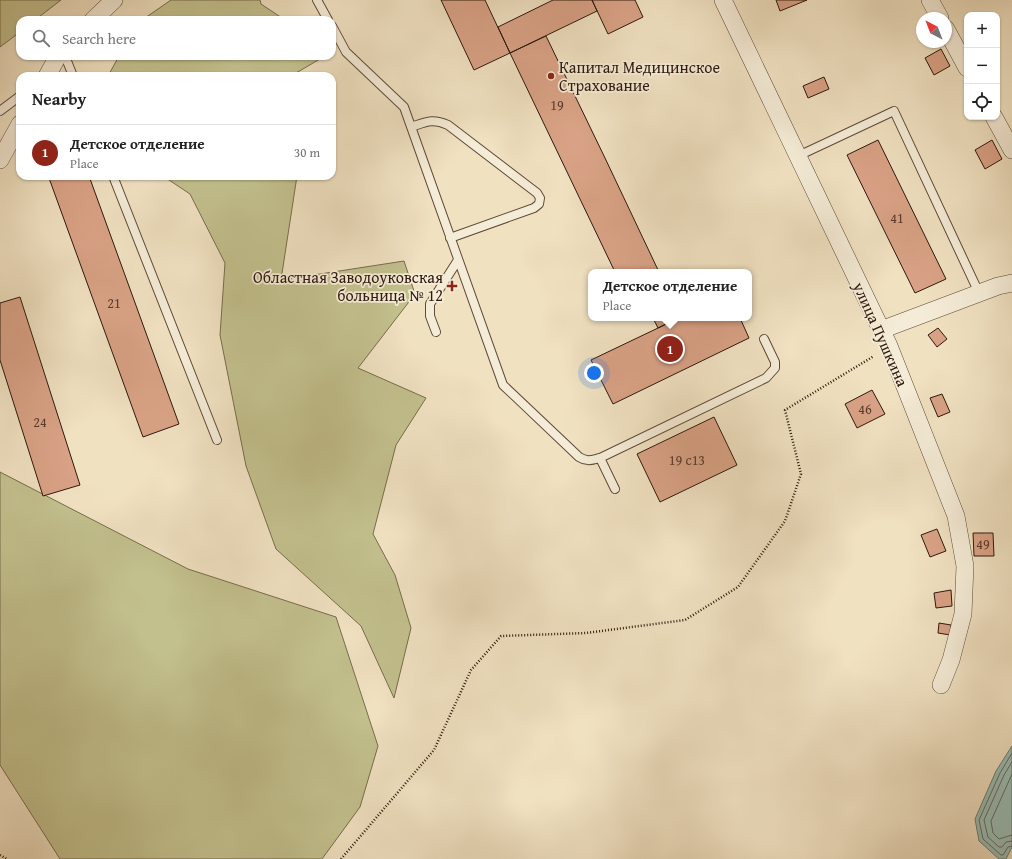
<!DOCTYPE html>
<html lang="en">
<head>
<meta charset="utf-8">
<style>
  :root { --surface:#fff; --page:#f6f6f6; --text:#222; --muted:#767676; --line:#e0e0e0; --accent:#8f2418 }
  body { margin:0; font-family:"Gentium Book Plus",serif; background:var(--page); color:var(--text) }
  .controls { position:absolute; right:12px; top:12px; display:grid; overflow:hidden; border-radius:8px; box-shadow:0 1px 3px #0004 }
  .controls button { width:36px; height:36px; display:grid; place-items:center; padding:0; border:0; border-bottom:1px solid var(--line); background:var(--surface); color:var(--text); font:20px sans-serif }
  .compass { position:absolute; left:916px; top:12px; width:36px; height:36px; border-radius:50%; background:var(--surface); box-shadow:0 1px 3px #0004; rotate:318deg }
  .you { position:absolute; left:594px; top:373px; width:14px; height:14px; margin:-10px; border:3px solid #fff; border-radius:50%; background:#1a73e8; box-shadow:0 0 0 6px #1a73e833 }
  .badge { display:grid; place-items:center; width:26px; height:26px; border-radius:50%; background:var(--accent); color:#fff; font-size:13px; font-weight:700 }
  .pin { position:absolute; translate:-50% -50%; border:2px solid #fff; box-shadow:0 1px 4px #0006 }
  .popup { position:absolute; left:588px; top:269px; width:164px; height:52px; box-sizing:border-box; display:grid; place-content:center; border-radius:8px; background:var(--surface); filter:drop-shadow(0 1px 3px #0005); font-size:13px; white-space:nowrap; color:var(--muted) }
  .popup b { font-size:15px; color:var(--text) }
  .popup::after { content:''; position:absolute; left:50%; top:100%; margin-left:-8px; border:8px solid transparent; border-top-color:var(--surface) }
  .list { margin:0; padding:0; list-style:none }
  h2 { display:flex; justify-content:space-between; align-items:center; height:52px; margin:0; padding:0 16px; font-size:17px }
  h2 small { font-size:13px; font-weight:400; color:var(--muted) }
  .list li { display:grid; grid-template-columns:26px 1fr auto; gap:12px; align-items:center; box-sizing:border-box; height:56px; padding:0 16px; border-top:1px solid var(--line) }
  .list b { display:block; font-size:15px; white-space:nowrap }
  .list p { margin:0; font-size:13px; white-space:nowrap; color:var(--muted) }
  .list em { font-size:13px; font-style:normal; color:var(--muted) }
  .icon { flex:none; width:22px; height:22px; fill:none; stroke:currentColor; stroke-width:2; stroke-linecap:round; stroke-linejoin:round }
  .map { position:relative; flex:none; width:1012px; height:859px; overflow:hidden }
  .search { position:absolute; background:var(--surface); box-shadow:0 1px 3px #0004; left:16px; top:16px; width:320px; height:44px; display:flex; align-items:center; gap:10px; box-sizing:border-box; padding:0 14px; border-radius:12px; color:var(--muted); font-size:15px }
  .panel { position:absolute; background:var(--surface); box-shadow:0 1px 3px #0004; left:16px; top:72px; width:320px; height:108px; border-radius:12px }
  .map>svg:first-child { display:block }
  .green { fill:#c2c08d; stroke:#786c4c }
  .water { fill:#9abdb6; stroke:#6f7b72 }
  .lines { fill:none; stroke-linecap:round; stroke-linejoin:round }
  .shore { stroke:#646a61; stroke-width:1 }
  .building { fill:#d9a286; stroke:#2e180c }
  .service-casing { stroke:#5e4a39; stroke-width:10 }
  .minor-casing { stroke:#5e4a39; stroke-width:18 }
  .path { stroke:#2e180c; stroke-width:2.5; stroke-dasharray:1 2; stroke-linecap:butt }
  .service { stroke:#f5ecd7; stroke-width:8 }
  .minor { stroke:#f5ecd7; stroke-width:17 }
  .poi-dot { fill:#8f2418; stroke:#f5ecd7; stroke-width:1.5 }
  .labels { text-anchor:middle; stroke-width:3.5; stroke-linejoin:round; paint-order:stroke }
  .number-label { font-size:14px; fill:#593a2a }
  .poi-label { font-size:16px; fill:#2e180c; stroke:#f5ecd7; text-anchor:start }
  .street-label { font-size:16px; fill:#2e180c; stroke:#f5ecd7 }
</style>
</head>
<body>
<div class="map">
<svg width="1012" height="859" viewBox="0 0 1012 859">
  <rect width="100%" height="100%" fill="#f0e1c1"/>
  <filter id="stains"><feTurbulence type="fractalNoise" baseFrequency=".005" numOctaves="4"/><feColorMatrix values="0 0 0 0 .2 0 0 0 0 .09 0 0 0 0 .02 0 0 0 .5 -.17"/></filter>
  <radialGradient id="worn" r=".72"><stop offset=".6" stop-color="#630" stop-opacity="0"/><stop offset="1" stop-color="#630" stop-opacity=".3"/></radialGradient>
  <path class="green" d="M0,0H61L35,20H20V32L0,47Z
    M171,0H260L261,4L285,20H142Z
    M119,56H325L291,76H108Z
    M163,176H297L281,280L404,261L415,294L358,368L426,398L396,445L373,534L395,575L411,628L394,698L361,626L276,549L246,466L220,335L225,263L190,194Z
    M0,472L188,569L336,617L378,746L360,807L322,859H60L0,765Z"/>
  <path class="water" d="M1012,746V847L1006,859H999L979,841L975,819L996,771Z"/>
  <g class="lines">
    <path class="shore" d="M1012,753L1000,773L979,820L983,839L1001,855H1003L1008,847L1012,846
      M1012,762L1004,775L984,820L988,837L999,847H1002L1006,842L1012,841
      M1012,774L991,821L993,833L999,839L1012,835"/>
  </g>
  <path class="building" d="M441,0H485L510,53L474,70Z
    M553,0H592L597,11L510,53L498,27Z
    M592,0H635L643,17L608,34Z
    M776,0H807L780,11Z
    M546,36L605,158L659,272H615L510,53Z
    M941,49L950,66L934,75L925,58Z
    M824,77L829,89L808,98L803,86Z
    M878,140L946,279L915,293L847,155Z
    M992,140L1002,159L985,169L975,150Z
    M55,176H89L179,424L143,437L49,178Z
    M20,297L80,485L43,496L0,360V303Z
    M653,318H667L670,322L658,328Z
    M679,318H740L749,338L613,404L591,360Z
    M938,328L947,339L937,347L928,335Z
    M872,390L885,414L857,428L845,404Z
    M942,394L950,412L938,417L930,398Z
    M714,417L737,465L660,502L637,454Z
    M937,529L946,551L930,557L921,535Z
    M973,533H993L994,556H974Z
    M951,590L952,606L936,608L934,593Z
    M939,623L951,625L950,635L938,633Z"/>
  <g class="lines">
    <g class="service-casing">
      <path id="service" d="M317,0L328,20
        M332,26L346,52L404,107L503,385L579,457C587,462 591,460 600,458L766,378L775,368V362L764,339
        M65,56L73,76
        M0,111L20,96
        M411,127C426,122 432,118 448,125L537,193L540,198L539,204L534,208L450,238
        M798,156L894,111L979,293
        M113,176L217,440
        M436,332L430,316V304L458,260
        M600,458L615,489"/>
    </g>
    <g class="minor-casing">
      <path id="minor" d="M723,0L889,346L956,516L965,566L963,614L951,660L941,685
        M930,0L940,18
        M93,20L114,0
        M946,29L967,68
        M47,76L58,56
        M994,117L1012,150
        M0,160L20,124
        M881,330L998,286L1012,283"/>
    </g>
    <path class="path" d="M0,855L7,859
      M341,859L434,750L471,670L501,636L586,633L685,620L738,587L785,521L801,474L785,410L874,356"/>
    <use href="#service" class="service"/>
    <use href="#minor" class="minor"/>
  </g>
  <g class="poi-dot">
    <circle cx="551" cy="76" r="4"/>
    <path d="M450 280h4v4h4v4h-4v4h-4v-4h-4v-4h4z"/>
  </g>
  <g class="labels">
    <g class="number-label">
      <text x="557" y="110">19</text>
      <text x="897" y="223">41</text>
      <text x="114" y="308">21</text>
      <text x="865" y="414">46</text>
      <text x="40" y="427">24</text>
      <text x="687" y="465">19 с13</text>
      <text x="983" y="549">49</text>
    </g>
    <g class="poi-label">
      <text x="559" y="73">Капитал Медицинское<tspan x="559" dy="18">Страхование</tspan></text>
      <text x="443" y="283" text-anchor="end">Областная Заводоуковская<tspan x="443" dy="18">больница № 12</tspan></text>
    </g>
    <g class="street-label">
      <text transform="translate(881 334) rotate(66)" y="6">улица Пушкина</text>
    </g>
  </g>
  <rect width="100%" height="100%" filter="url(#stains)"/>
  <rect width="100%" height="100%" fill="url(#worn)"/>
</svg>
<div class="controls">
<button>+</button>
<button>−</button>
<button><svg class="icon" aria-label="locate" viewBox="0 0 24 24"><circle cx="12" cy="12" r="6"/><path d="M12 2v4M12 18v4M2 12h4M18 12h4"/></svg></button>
</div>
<svg class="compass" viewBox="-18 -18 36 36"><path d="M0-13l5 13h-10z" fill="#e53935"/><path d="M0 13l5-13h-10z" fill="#767676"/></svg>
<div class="you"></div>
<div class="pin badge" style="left:670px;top:349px">1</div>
<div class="popup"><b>Детское отделение</b>Place</div>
<div class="search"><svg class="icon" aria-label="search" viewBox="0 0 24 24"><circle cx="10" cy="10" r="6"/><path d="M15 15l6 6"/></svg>Search here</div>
<section class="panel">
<h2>Nearby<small></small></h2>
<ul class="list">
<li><span class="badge">1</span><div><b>Детское отделение</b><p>Place</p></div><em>30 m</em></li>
</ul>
</section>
</div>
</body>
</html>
